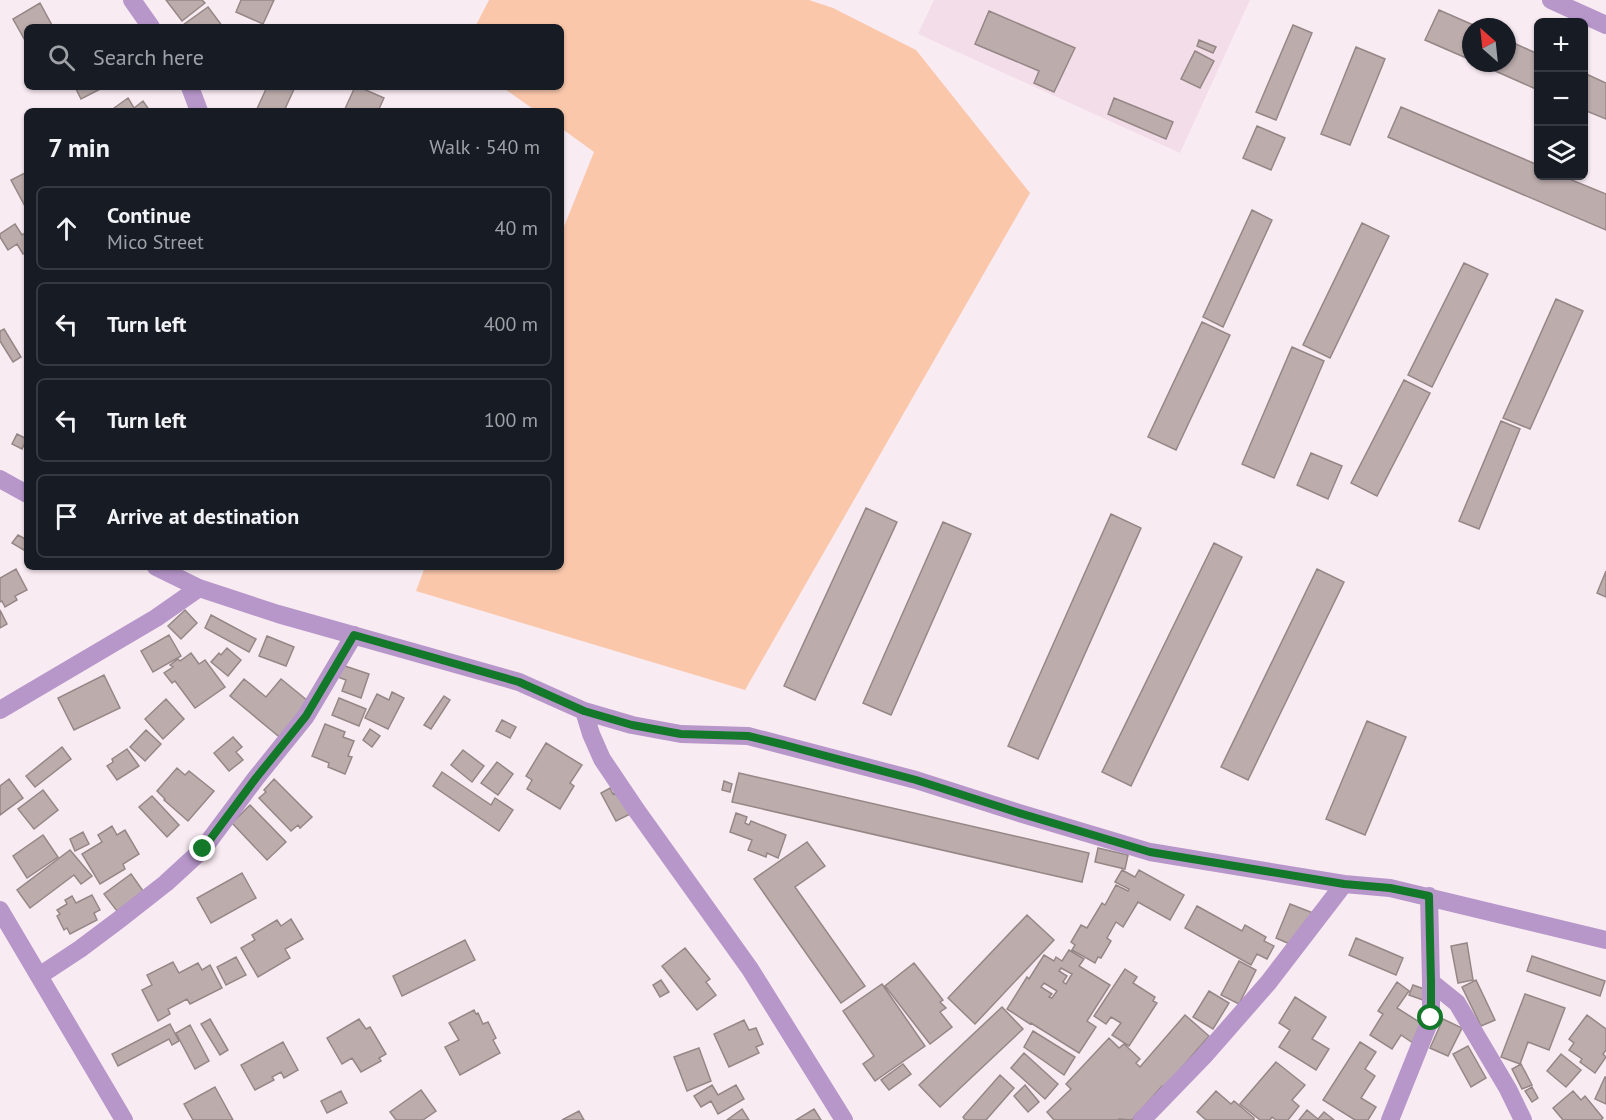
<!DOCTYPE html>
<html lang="en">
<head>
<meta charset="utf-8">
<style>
  :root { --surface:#171b24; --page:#242831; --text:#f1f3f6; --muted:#9ea1a6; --line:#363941 }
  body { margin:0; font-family:"PT Sans",sans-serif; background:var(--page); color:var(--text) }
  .controls { position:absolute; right:18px; top:18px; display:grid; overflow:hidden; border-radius:9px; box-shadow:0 2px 4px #0004 }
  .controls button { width:54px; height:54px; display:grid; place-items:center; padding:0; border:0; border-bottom:2px solid var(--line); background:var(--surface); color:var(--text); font:30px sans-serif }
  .compass { position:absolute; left:1462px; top:18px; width:54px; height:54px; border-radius:50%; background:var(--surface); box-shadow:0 2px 4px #0004; rotate:333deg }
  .stop { position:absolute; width:18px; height:18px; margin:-14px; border:4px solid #13782a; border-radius:50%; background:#fff }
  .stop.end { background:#13782a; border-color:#fff; box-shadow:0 2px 6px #0008 }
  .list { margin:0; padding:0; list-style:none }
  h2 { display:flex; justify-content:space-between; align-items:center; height:78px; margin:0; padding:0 24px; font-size:26px }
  h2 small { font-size:20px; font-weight:400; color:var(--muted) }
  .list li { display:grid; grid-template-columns:39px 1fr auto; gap:18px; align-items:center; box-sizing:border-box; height:84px; margin:0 12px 12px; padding:0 12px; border:2px solid var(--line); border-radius:9px }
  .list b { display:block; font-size:22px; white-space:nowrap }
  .list p { margin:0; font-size:20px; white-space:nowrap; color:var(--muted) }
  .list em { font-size:20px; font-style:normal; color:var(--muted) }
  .icon { flex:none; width:33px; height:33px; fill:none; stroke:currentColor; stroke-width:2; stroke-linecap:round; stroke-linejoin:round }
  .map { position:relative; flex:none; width:1606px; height:1120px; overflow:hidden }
  .search { position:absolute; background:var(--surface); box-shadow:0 2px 4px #0004; left:24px; top:24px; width:540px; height:66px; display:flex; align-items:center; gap:15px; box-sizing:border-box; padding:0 21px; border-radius:9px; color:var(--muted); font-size:22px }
  .panel { position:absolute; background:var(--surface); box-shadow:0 2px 4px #0004; left:24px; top:108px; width:540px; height:462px; border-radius:9px }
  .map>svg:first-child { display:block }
  .built { fill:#f3dde9 }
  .green { fill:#fac7ab }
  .building { fill:#bcacac; stroke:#968787; stroke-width:1.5; fill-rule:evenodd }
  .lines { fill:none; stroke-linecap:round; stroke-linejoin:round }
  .minor { stroke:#b796ca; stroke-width:18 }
  .route { stroke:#13782a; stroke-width:8 }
</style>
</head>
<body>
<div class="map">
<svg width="1606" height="1120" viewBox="0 0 1606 1120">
  <rect width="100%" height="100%" fill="#f9ebf2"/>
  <path class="built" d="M934,0H1250L1180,153L918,34Z"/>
  <path class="green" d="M489,0H809L833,8L916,50L1030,193L745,690L416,591L425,567H561V234L594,152L561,128V111H536L502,87H561V27H475Z"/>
  <path class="building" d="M166,0H202L205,3L182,21Z
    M241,0H274L263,24L236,12Z
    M40,3L53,27H27V44L13,19Z
    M208,7L223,27H184L183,25Z
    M1439,10L1478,27H1471V60L1425,40Z
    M989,11L1075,48L1054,92L1034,83L1039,71L975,44Z
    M1293,25L1312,33L1276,120L1256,112Z
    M1199,40L1216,47L1213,53L1197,46Z
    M1507,40L1538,54V90L1477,63H1507Z
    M1356,47L1385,59L1350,145L1321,134Z
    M1195,51L1214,61L1200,88L1181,79Z
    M1584,73L1606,83V119L1584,110Z
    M75,87H104L81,99Z
    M267,87H295L284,111H256Z
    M355,87H359L384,98L378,111H344Z
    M128,98L134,108L143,101L150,111H110Z
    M1114,98L1173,122L1166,139L1108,114Z
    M1401,107L1538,165V176H1562L1606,194V230L1388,137Z
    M1257,126L1285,138L1271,170L1243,158Z
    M27,172V210L11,180Z
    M1252,210L1272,220L1223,327L1203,317Z
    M1362,223L1389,236L1330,358L1303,345Z
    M15,224L22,235L26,232L27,235V252L23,254L17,244L8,250L0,237V234Z
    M1464,263L1488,274L1432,387L1408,375Z
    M1556,299L1583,311L1530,429L1503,418Z
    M1202,322L1230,335L1176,450L1148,437Z
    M4,329L21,357L13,362L0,341V331Z
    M1292,347L1324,361L1274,478L1242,464Z
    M1404,380L1430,393L1377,496L1351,483Z
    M1501,421L1520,429L1479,529L1459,521Z
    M17,434L27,439L22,449L12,444Z
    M1311,453L1342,466L1328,499L1297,485Z
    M866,508L897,522L815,700L784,686Z
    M1111,514L1141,528L1038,759L1008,746Z
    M943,522L971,534L891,715L863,703Z
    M18,535L27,540V552L12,543Z
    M1214,543L1242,557L1131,786L1102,772Z
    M16,569L27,590L15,596L17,600L5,607L2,601L0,602V578Z
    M1317,569L1344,582L1248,780L1221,767Z
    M1606,571V597L1597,593Z
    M0,610L7,624L0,628Z
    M185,610L197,623L181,639L168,626Z
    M211,615L256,639L249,652L205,628Z
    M169,635L181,656L153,672L141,651Z
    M267,636L294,647L286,666L259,656Z
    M227,648L241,660L228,676L211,662L219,653L221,655Z
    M191,653L199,664L205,660L225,687L195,708L175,681L172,683L164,673L173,667L170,665L178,659L180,661Z
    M342,665L369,674L361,698L342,691L346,680L338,677Z
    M104,675L120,708L74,730L58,698Z
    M244,679L266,697L281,679L313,705L283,740L230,696Z
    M392,692L404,698L388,729L365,718L377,694L389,700Z
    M444,696L450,700L431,729L424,725Z
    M339,698L366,709L359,726L332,715Z
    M166,699L184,719L163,739L145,719Z
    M502,720L516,727L510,738L496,731Z
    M1367,721L1406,737L1365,835L1326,819Z
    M325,724L345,732L343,737L354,741L348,756L352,757L345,774L328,767L329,763L312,756Z
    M370,729L380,736L372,747L363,740Z
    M146,730L161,744L145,761L130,747Z
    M233,737L242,747L236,752L243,760L229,771L214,753Z
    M546,743L582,765L570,783L574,786L560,809L527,789L532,780L526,776Z
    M62,747L71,759L35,787L26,776Z
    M127,749L139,766L117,780L107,766L113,762L112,759Z
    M463,750L484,766L472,782L451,765Z
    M497,762L513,774L498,795L481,783Z
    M177,768L185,775L189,771L214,791L188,821L164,800L165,799L157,791Z
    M442,772L491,805L495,798L513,810L499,831L433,786Z
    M739,773L1089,853L1082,882L732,802Z
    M9,779L23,798L0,815V786Z
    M274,779L312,817L300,828L298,825L291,831L259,798L266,792L264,790Z
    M724,781L732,784L730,792L722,790Z
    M610,788L613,794L614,793L634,812L616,821L601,793Z
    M43,790L58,810L34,829L18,809Z
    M152,796L179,825L167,837L139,807Z
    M250,805L286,842L267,860L232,823Z
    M736,813L747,817L745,823L749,825L751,821L786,835L778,858L767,853L766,857L748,850L752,840L730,832Z
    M112,826L117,835L125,830L139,854L123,864L125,869L100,884L82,854L102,842L98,835Z
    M83,832L89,844L75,851L70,839Z
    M43,835L58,857L27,878L13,856Z
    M807,842L825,866L795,887L865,986L841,1003L754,879Z
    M1098,848L1128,855L1125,869L1095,862Z
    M70,850L92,876L81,884L74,875L30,908L17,890Z
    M1122,870L1135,877L1139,870L1184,895L1170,920L1138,902L1123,927L1116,922L1107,938L1111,941L1101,958L1098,957L1095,963L1072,950L1075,945L1071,942L1081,925L1087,928L1102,903L1105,905L1116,885L1128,891L1129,889L1115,882Z
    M242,873L256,898L211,923L197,898Z
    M131,874L146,895L120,915L104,894Z
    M92,895L100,910L94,913L97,920L70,934L67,928L64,930L57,916L60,914L57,910L67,904L65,900L72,896L76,903Z
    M1290,904L1313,913L1299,948L1276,938Z
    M1197,906L1242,931L1245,925L1266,937L1264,941L1274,946L1267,959L1257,954L1251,965L1185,928Z
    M1027,915L1054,940L975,1024L948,998Z
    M291,919L303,939L285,949L290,958L258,977L241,948L255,940L252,935L277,920L281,926Z
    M1356,938L1403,958L1396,975L1349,955Z
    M465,940L475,960L402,996L393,976Z
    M1467,943L1473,980L1458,983L1451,946Z
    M685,948L710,979L706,982L716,995L697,1010L662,966Z
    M1069,950L1084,959L1079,966L1110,985L1087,1021L1096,1027L1079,1053L1031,1023L1030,1024L1007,1009L1027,977L1029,979L1044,955L1054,961L1056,957L1062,961ZM1061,968L1072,974L1066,984L1063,982L1067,976L1059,971ZM1044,983L1057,991L1052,998L1049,997L1052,994L1041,987Z
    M1532,956L1605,981L1600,996L1527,971Z
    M236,957L246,975L226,985L217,967Z
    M1239,961L1256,970L1239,1004L1221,995Z
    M173,962L179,973L198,963L202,970L210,965L222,988L190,1004L187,999L168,1009L170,1014L158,1021L142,990L152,985L147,975Z
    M914,963L943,1000L940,1002L946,1008L940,1012L952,1027L930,1044L885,986Z
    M1125,969L1137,977L1133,983L1155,997L1153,1001L1157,1003L1129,1046L1112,1035L1121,1023L1111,1017L1106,1024L1094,1016Z
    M661,980L669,992L660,997L653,985Z
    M1476,980L1495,1020L1481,1026L1462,987Z
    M1397,982L1409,991L1397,1008L1424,1025L1413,1043L1401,1035L1392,1049L1370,1035L1383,1014L1378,1011Z
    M882,984L925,1046L875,1081L863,1064L874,1056L843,1011Z
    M1413,985L1427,990L1423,1000L1409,995Z
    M1209,991L1229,1003L1213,1029L1193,1017Z
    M1525,994L1565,1008L1549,1050L1528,1042L1520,1064L1501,1057Z
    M1295,997L1326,1017L1312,1039L1329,1049L1316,1070L1279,1047L1290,1030L1279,1023Z
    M1002,1007L1023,1029L940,1107L919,1085Z
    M474,1010L476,1014L478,1013L483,1024L488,1022L496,1038L493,1040L500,1053L460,1075L445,1047L459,1040L449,1023Z
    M1185,1015L1209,1036L1164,1088L1162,1086L1132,1120L1119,1119V1120H1054L1047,1112L1071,1089L1066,1084L1109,1038L1119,1048L1124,1044L1140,1059L1136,1063L1140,1067Z
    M1587,1015L1606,1029V1050L1603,1054L1606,1057L1595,1073L1580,1062L1582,1059L1569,1050L1574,1043L1569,1039Z
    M210,1019L228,1050L220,1055L201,1024Z
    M359,1019L366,1029L370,1027L386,1054L379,1058L381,1061L361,1072L352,1058L342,1064L327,1038Z
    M1443,1019L1462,1028L1448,1056L1430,1048Z
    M744,1020L749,1030L756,1028L763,1044L756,1047L759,1053L729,1067L714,1034Z
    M170,1024L179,1041L172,1045L169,1039L118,1066L112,1054Z
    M190,1025L209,1061L195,1069L176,1033Z
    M1033,1031L1075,1057L1064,1075L1024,1047Z
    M283,1042L298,1070L284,1078L281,1072L272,1077L274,1080L255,1090L241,1065Z
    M1360,1042L1376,1052L1365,1069L1375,1076L1361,1098L1376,1107L1368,1120H1355L1323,1100Z
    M1468,1046L1486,1078L1471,1087L1453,1054Z
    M699,1048L711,1081L687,1091L674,1057Z
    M1024,1053L1058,1084L1045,1099L1011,1068Z
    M1561,1054L1581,1070L1566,1087L1547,1071Z
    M1276,1062L1305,1085L1292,1100L1299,1106L1288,1120H1276L1272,1117L1270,1120H1260L1240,1104Z
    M903,1064L911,1074L889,1090L881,1080Z
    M1521,1064L1532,1085L1522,1089L1512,1069Z
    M1000,1075L1014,1088L986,1120H965L963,1117Z
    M1605,1077H1606V1104L1595,1099Z
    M712,1085L718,1095L736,1085L744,1099L718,1114L711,1101L701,1107L694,1096Z
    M1025,1085L1039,1102L1028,1112L1014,1096Z
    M215,1087L233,1120H193L184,1104Z
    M1532,1087L1538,1098L1532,1102L1525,1091Z
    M421,1090L436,1111L423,1120H396L390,1112Z
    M341,1091L347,1103L327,1113L321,1101Z
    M1216,1091L1231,1104L1234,1101L1254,1118V1120H1206L1197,1112Z
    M1573,1091L1581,1100L1585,1096L1603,1118L1601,1120H1563L1553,1108Z
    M742,1109L749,1120H727Z
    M814,1109L821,1120H796Z
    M1307,1110L1318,1119L1324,1112L1334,1120H1299Z
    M579,1111L584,1120H562Z"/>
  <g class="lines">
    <path class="minor" d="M132,0L151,27
      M1551,0L1606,25
      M190,87L199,111
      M0,479L27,494
      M156,567L199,588L278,614L519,682L584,711L632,725L681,734L748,736L916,780L1016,812L1150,852L1344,884L1390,888L1606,940
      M0,710L156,618L199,588
      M584,711L591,734L602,759L637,811L750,969L844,1120
      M0,910L124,1120
      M39,976L80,949L120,919L166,883L203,849L256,778L306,716L354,635
      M1431,982L1457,1003L1508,1089L1523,1120
      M1142,1120L1204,1056L1268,983L1344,884
      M1390,1120L1431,1018V982L1429,896"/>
  </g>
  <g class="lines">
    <path class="route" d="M203,849L256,778L306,716L354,635L519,682L584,711L632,725L681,734L748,736L785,745L916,780L1016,812L1150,852L1344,884L1390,888L1429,896L1431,982V1018"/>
  </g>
</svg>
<div class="controls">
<button>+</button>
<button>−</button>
<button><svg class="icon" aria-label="layers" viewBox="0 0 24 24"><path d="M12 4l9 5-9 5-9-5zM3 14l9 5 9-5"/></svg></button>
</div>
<svg class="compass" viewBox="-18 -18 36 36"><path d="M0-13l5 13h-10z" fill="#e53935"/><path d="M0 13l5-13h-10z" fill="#9ea1a6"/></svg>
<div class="stop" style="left:1431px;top:1018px"></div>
<div class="stop end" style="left:203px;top:849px"></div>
<div class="search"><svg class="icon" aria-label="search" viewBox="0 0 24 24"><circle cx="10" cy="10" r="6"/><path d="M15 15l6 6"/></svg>Search here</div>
<section class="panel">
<h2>7 min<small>Walk · 540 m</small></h2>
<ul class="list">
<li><svg class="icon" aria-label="ahead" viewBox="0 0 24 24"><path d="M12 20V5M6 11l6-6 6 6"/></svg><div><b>Continue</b><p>Mico Street</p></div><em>40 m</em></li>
<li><svg class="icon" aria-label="left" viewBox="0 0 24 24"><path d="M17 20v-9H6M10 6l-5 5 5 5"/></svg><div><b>Turn left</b></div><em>400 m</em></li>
<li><svg class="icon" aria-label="left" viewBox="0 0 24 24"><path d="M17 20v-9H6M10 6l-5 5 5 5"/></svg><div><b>Turn left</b></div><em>100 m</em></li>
<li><svg class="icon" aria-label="arrive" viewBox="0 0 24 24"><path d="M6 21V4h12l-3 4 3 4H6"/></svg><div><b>Arrive at destination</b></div></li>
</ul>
</section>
</div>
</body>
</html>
